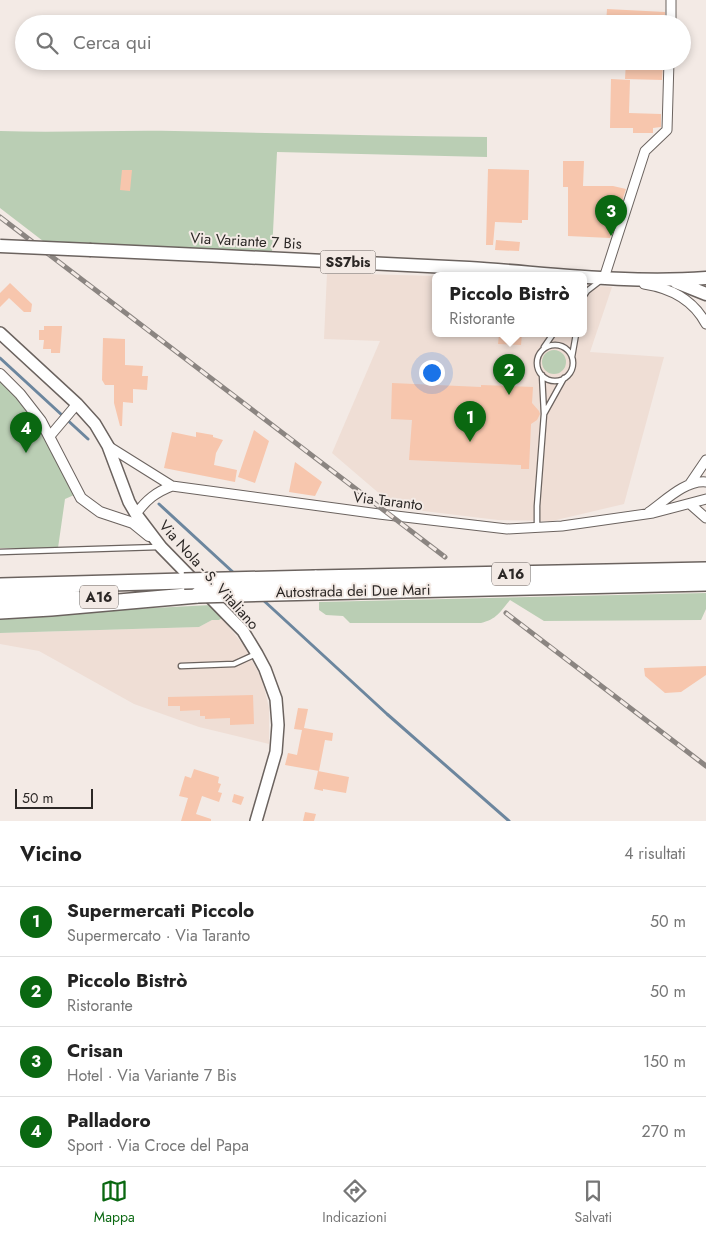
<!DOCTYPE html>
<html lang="it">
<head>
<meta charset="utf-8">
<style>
  :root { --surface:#fff; --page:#f6f6f6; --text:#222; --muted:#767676; --line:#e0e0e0; --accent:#0a6811 }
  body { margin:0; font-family:Jost,sans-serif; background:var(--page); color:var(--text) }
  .scale { position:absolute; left:15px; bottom:12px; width:78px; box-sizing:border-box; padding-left:5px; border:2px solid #2c2826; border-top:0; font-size:14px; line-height:18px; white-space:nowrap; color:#2c2826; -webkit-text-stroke:4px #f3eae5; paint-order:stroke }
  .you { position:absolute; left:431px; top:372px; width:18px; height:18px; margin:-12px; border:4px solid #fff; border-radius:50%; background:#1a73e8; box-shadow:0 0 0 8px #1a73e833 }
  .badge { display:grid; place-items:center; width:32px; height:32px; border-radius:50%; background:var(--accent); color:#fff; font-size:16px; font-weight:700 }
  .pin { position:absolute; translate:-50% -41px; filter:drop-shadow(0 1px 2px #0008) }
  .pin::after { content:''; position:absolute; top:26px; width:18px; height:15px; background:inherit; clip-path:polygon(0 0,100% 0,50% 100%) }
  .popup { position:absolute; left:432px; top:272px; width:155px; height:65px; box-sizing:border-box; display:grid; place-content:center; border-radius:8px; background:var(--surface); filter:drop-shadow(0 1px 4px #0005); font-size:16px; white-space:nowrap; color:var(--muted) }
  .popup b { font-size:19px; color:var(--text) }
  .popup::after { content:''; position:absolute; left:50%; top:100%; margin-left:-10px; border:10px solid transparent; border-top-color:var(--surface) }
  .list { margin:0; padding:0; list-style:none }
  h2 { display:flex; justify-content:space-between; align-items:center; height:65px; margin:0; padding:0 20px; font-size:21px }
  h2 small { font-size:16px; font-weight:400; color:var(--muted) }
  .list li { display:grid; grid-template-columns:32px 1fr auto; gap:15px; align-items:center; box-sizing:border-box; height:70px; padding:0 20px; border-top:1px solid var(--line) }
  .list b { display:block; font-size:19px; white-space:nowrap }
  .list p { margin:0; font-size:16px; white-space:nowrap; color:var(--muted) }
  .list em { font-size:16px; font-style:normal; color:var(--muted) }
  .icon { flex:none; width:28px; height:28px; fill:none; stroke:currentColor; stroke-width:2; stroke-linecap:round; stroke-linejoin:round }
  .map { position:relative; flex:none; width:706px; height:821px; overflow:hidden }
  .search { position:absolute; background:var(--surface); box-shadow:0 2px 8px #0003; left:15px; right:15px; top:15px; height:55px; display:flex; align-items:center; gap:12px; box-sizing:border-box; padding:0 18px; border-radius:28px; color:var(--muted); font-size:19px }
  .sheet { height:345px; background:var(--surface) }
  nav { display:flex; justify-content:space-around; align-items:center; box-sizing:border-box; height:70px; border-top:1px solid var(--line); background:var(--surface); font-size:14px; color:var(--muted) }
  nav a { display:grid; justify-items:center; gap:2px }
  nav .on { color:var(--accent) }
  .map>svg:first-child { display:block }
  .built { fill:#efded5 }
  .green { fill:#baceb4 }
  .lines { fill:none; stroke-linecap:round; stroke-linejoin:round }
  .stream { stroke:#6c869e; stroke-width:3 }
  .building { fill:#f7c6ad }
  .service-casing { stroke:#6b635f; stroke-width:7 }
  .minor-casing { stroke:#6b635f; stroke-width:11 }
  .tertiary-casing { stroke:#6b635f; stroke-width:12 }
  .secondary-casing { stroke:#6b635f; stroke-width:14 }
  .primary-casing { stroke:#6b635f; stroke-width:15 }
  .motorway-casing { stroke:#6b635f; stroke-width:18 }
  .service { stroke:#fff; stroke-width:4.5 }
  .minor { stroke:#fff; stroke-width:9 }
  .tertiary { stroke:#fff; stroke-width:10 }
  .secondary { stroke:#fff; stroke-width:11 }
  .primary { stroke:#fff; stroke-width:12 }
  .motorway { stroke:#fff; stroke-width:15 }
  .rail-casing { stroke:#8b8581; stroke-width:5 }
  .rail { stroke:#f3eae5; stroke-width:3; stroke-dasharray:9; stroke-linecap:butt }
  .primary-bridge-casing { stroke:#6b635f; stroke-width:15; stroke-linecap:butt }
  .motorway-bridge-casing { stroke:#6b635f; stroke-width:18; stroke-linecap:butt }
  .primary-bridge { stroke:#fff; stroke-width:12 }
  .motorway-bridge { stroke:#fff; stroke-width:15 }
  .labels { text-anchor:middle; stroke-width:4; stroke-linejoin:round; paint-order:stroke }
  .shield { fill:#f3eae5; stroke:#68625f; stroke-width:1 }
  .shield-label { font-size:14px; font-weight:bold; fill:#2c2826 }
  .street-label { font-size:15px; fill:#2c2826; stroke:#f3eae5 }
</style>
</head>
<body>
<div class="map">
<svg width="706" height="821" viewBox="0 0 706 821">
  <rect width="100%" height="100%" fill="#f3eae5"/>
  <path class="built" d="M327,273L435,276V334H583V285L612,287L590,352L664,357L624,504L552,521L498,520L407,509L381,495L332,453L380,341L324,339Z
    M222,618L244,646L262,679L269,708V744L199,727L134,704L39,651L0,644V633L199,627L212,620H219Z"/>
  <path class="green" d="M0,131C58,133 116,130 174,131C278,133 383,136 487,137V157L277,152L272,252L43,241L0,208Z
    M542 362a12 12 0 1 1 24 0a12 12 0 1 1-24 0Z
    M0,380L26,406L42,432L74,495L65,499L58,548H0Z
    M706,593V609L701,620L544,621L510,600C500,612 497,619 481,623H350L343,616L326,615L319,610V602Z
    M211,605L222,618L219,620H212L199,627L0,633V616Z"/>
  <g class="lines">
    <path class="stream" d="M0,358L88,439
      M159,504L235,574
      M262,599L387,714L509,821"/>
  </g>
  <path class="building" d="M607,9L665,12V24H606Z
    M626,61H655V66H663L662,80L625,79Z
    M611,79L630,80L629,113L661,114V127L653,128V133H633V128H610Z
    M563,161H584L583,186H613L626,189L610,238L568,236V187H563Z
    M488,169L529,170L528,220H522V223L495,222L493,245H486Z
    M122,170H132L130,191L120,190Z
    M496,240L520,242L519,251L495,250Z
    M10,283L32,304L31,312H24L9,298L0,307V293Z
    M44,326H62L60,353H51V349H43L44,340H39V330H44Z
    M499,334H522L521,345L498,344Z
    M103,338L125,339V365L143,366L142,376H148L147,390L133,389V403L123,402L122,426H120L114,403V385H105L102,380Z
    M392,383L481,387V385L533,387L532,403L539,411L540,414L537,420L531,424L529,469H521V465L409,460L412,420L391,419Z
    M254,430L269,441L255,483L238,477Z
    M172,432L196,437V432L213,435V437L223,440L216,453L214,465L237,470L235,482L164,468Z
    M295,462L322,482L315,496L289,492Z
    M706,666V675L681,692L665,693L645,676L644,668Z
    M253,695L254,724L230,725V718L205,719V716H200V710L180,711V706H168V697Z
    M298,708L308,709L304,728L333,733L332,741L325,740L319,771L285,765L288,753L297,755L302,730L294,729Z
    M194,769L219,777L218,783L221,784L218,792L222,793L219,802L202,796L196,814L211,819V821H181L188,798L179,796L185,776L191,778Z
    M318,771L349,777L346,793L323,789V791L314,789Z
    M234,794L244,797L241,805L232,802Z
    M305,812L316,814L314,821H303Z"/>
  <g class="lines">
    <g class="service-casing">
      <path id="service" d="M583,297L587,291L600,281
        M537 363a18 18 0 1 1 36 0a18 18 0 1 1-36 0Z
        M544,347L553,334
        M572,357L576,334
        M542,375L544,414L564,378
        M537,527V506L544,414
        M0,552L159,547
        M181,666L234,664L256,654"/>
    </g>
    <g class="minor-casing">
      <path id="minor" d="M671,24V0
        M604,278L645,151L667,130L669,61
        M644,284C670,288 693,299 706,324
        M50,436L77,404
        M108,446L172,486
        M689,485L706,460
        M690,504L706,518
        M649,512C665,501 685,480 706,482
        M136,514C146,500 156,492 172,486L379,514L507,529L562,526L653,513L706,499"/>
    </g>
    <g class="tertiary-casing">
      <path id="tertiary" d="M0,374L20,394L41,421L81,498L100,512L133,523L149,536"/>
    </g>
    <g class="secondary-casing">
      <path id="secondary" d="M0,333L77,404L95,424L108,446L129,502L136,514L161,547L243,631L257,654L265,669L276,699L278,725L276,752L256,821"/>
    </g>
    <g class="primary-casing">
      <path id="primary" d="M91,250C217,256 343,261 469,268C547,273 627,284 706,278
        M676,282L706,294"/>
    </g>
    <g class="motorway-casing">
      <path id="motorway" d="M315,578L706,570
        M0,586L184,581
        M318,592L706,583
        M0,600L74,597
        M0,611L51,608L198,595"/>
    </g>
    <use href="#service" class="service"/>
    <use href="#minor" class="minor"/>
    <use href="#tertiary" class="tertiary"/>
    <use href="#secondary" class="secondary"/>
    <use href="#primary" class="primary"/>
    <use href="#motorway" class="motorway"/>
    <g class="rail-casing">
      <path id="rail" d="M0,217L445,557
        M506,613L706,766"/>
    </g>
    <use href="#rail" class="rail"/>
    <g class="primary-bridge-casing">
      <path id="primary-bridge" d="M0,246L91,250"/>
    </g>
    <g class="motorway-bridge-casing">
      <path id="motorway-bridge" d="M184,581L315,578
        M198,595L318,592"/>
    </g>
    <use href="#primary-bridge" class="primary-bridge"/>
    <use href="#motorway-bridge" class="motorway-bridge"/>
  </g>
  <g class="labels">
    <g class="shield">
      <rect x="320.5" y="250.5" width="55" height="23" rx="4"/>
      <rect x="492" y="562.5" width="38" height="23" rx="4"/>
      <rect x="80" y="585.5" width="38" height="23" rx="4"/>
    </g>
    <g class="shield-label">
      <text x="348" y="267">SS7bis</text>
      <text x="511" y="579">A16</text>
      <text x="99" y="602">A16</text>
    </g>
    <g class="street-label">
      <text transform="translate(246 241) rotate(3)" y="5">Via Variante 7 Bis</text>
      <text transform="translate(388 501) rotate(7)" y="5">Via Taranto</text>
      <text transform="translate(209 575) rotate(48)" y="5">Via Nola - S. Vitaliano</text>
      <text transform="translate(353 591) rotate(-1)" y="5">Autostrada dei Due Mari</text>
    </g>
  </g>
</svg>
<div class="scale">50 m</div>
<div class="you"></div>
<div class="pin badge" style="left:470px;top:442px">1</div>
<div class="pin badge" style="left:509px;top:395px">2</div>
<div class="popup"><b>Piccolo Bistrò</b>Ristorante</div>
<div class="pin badge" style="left:611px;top:236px">3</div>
<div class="pin badge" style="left:26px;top:453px">4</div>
<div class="search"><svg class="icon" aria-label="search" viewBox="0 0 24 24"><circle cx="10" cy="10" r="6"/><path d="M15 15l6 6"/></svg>Cerca qui</div>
</div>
<section class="sheet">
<h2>Vicino<small>4 risultati</small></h2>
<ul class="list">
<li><span class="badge">1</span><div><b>Supermercati Piccolo</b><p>Supermercato · Via Taranto</p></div><em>50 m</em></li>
<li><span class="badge">2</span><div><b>Piccolo Bistrò</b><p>Ristorante</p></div><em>50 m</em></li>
<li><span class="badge">3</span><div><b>Crisan</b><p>Hotel · Via Variante 7 Bis</p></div><em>150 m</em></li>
<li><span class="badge">4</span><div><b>Palladoro</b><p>Sport · Via Croce del Papa</p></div><em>270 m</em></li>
</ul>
</section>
<nav>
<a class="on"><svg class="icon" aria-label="map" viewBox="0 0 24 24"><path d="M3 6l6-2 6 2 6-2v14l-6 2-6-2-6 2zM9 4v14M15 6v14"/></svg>Mappa</a>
<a><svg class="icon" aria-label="directions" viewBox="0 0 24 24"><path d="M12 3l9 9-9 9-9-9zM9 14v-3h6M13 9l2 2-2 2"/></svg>Indicazioni</a>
<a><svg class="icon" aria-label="saved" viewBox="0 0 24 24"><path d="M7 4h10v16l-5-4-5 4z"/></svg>Salvati</a>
</nav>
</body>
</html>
